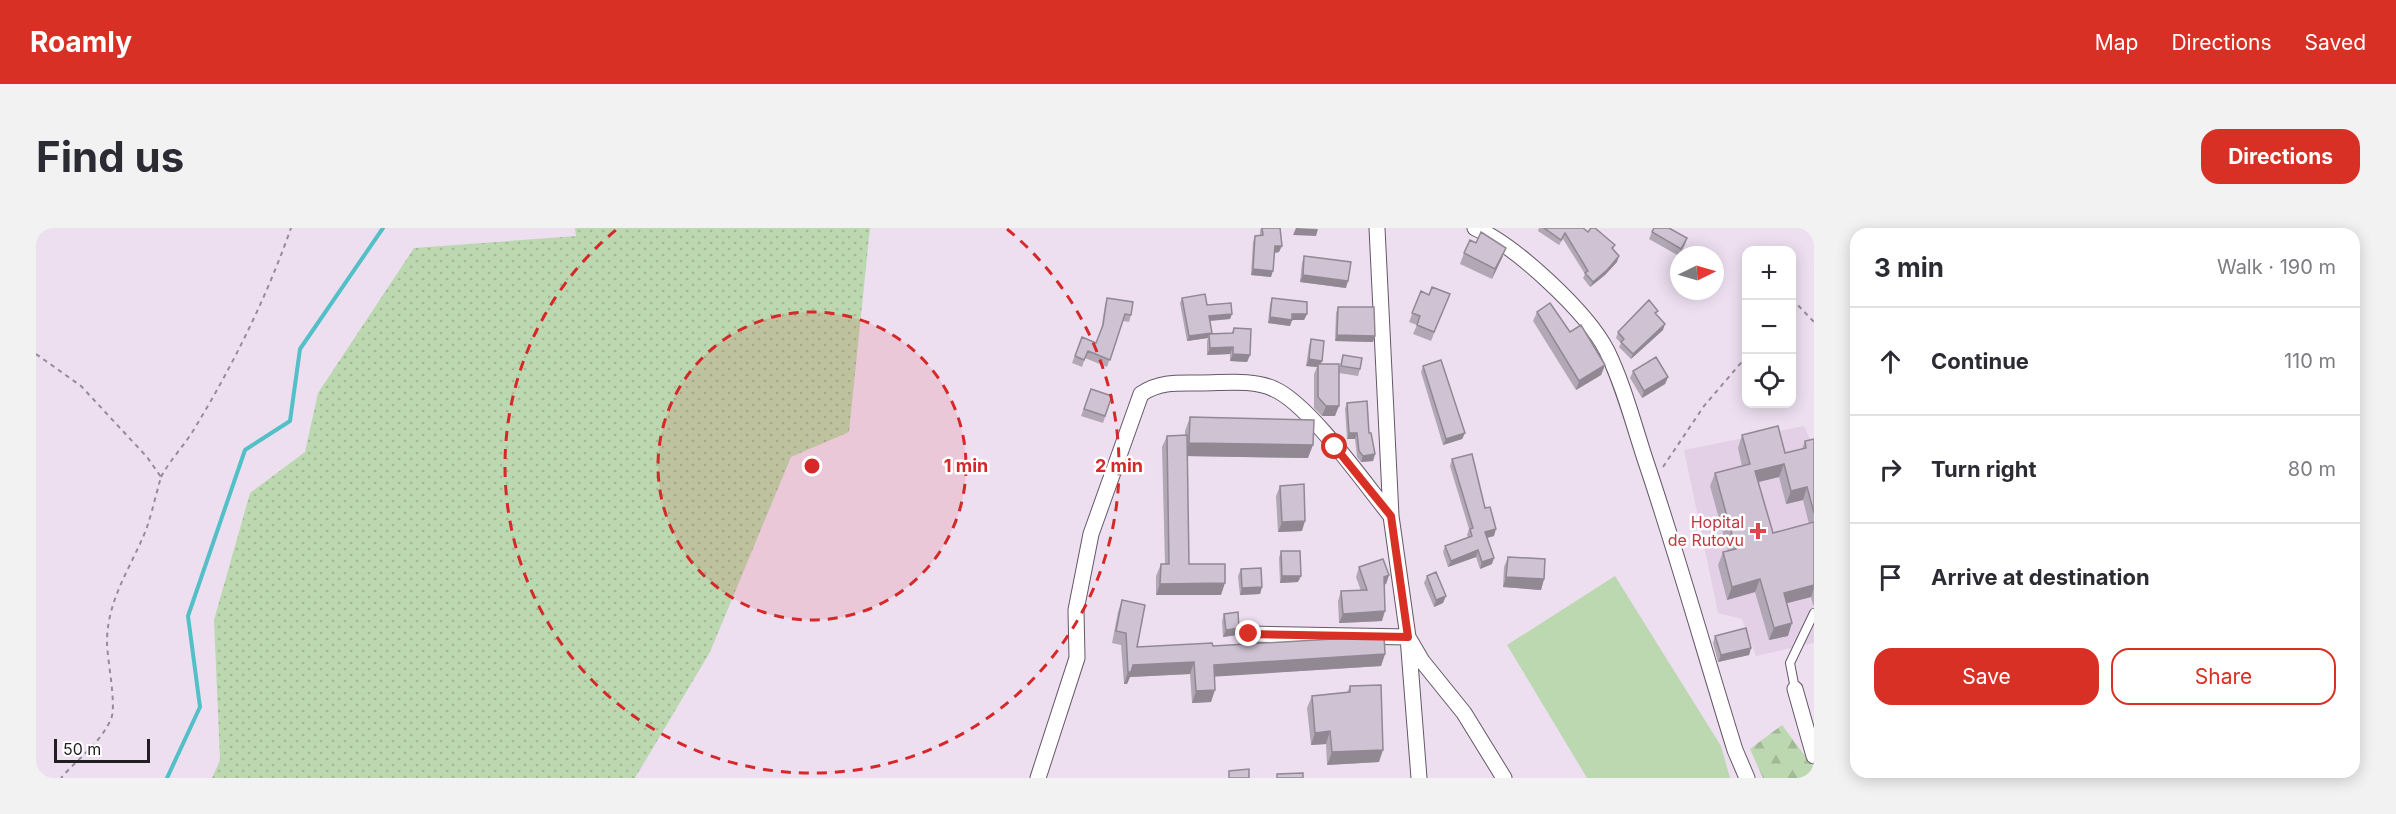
<!DOCTYPE html>
<html lang="en">
<head>
<meta charset="utf-8">
<style>
  :root { --surface:#fff; --page:#f2f2f3; --text:#2b2b33; --muted:#7c7c81; --line:#e1e1e2; --accent:#d93025 }
  body { margin:0; font-family:Inter,sans-serif; background:var(--page); color:var(--text) }
  .controls { position:absolute; right:18px; top:18px; display:grid; overflow:hidden; border-radius:12px; box-shadow:0 3px 15px #0003 }
  .controls button { width:54px; height:54px; display:grid; place-items:center; padding:0; border:0; border-bottom:2px solid var(--line); background:var(--surface); color:var(--text); font:30px sans-serif }
  .compass { position:absolute; left:1634px; top:18px; width:54px; height:54px; border-radius:50%; background:var(--surface); box-shadow:0 3px 15px #0003; rotate:85deg }
  .scale { position:absolute; left:18px; bottom:15px; width:96px; box-sizing:border-box; padding-left:6px; border:3px solid #221d23; border-top:0; font-size:16px; line-height:21px; white-space:nowrap; color:#221d23; -webkit-text-stroke:4px #fff; paint-order:stroke }
  .stop { position:absolute; width:18px; height:18px; margin:-14px; border:4px solid #d93025; border-radius:50%; background:#fff }
  .stop.end { background:#d93025; border-color:#fff; box-shadow:0 2px 6px #0008 }
  .list { margin:0; padding:0; list-style:none }
  h2 { display:flex; justify-content:space-between; align-items:center; height:78px; margin:0; padding:0 24px; font-size:26px }
  h2 small { font-size:20px; font-weight:400; color:var(--muted) }
  .list li { display:grid; grid-template-columns:39px 1fr auto; gap:18px; align-items:center; box-sizing:border-box; height:108px; padding:0 24px; border-top:2px solid var(--line) }
  .list b { display:block; font-size:22px; white-space:nowrap }
  .list em { font-size:20px; font-style:normal; color:var(--muted) }
  .actions { display:flex; gap:12px; padding:18px 24px }
  .actions a { flex:1; padding:14px 0; border:2px solid var(--accent); border-radius:18px; text-align:center; font-size:21px; color:var(--accent) }
  .actions .main { background:var(--accent); color:#fff }
  .icon { flex:none; width:33px; height:33px; fill:none; stroke:currentColor; stroke-width:2; stroke-linecap:round; stroke-linejoin:round }
  .map { position:relative; flex:none; width:1778px; height:550px; overflow:hidden; border-radius:18px }
  header { display:flex; align-items:center; gap:36px; box-sizing:border-box; height:84px; padding:0 30px; background:var(--accent); color:#fff }
  header strong { font-size:28px }
  nav { display:flex; gap:33px; margin-inline-start:auto; font-size:21px }
  .intro { display:flex; align-items:center; justify-content:space-between; box-sizing:border-box; height:144px; padding:0 36px }
  h1 { margin:0; font-size:42px }
  .button { padding:15px 27px; border-radius:18px; background:var(--accent); color:#fff; font-size:21px; font-weight:700 }
  main { display:flex; gap:36px; padding:0 36px }
  aside { flex:1; background:var(--surface); border-radius:18px; box-shadow:0 3px 15px #0003 }
  .map>svg:first-child { display:block }
  .built { fill:#e3d0e7 }
  .grass { fill:url(#grass-dots) }
  .forest { fill:url(#forest-firs) }
  .green { fill:#bcd8b0 }
  .lines { fill:none; stroke-linecap:round; stroke-linejoin:round }
  .stream { stroke:#53bfc6; stroke-width:4 }
  .lane-casing { stroke:#645867; stroke-width:10 }
  .street-casing { stroke:#645867; stroke-width:17 }
  .path { stroke:#968c98; stroke-width:2; stroke-dasharray:4.5 4.5; stroke-linecap:butt }
  .lane { stroke:#fff; stroke-width:8 }
  .street { stroke:#fff; stroke-width:15 }
  .wall { fill:#b2a7b5; fill-rule:evenodd }
  .shaded-wall { fill:#918894 }
  .building { fill:#cfc2d3; stroke:#918894; stroke-width:1.5 }
  .route { stroke:#d93025; stroke-width:8 }
  .ring { fill:none; stroke:#d62828; stroke-width:3; stroke-dasharray:10 8 }
  .health-dot { fill:#e0444e; stroke:#fff; stroke-width:2 }
  .labels { text-anchor:middle; stroke-width:5; stroke-linejoin:round; paint-order:stroke }
  .health-label { font-size:16px; fill:#be3a42; stroke:#fff; text-anchor:end }
  .centre { fill:#d62828; stroke:#fff; stroke-width:3 }
  .ring-label { font-size:18px; text-anchor:middle; font-weight:bold; fill:#d62828; stroke:#fff; stroke-width:5; stroke-linejoin:round; paint-order:stroke }
</style>
</head>
<body>
<header>
<strong>Roamly</strong>
<nav><a>Map</a><a>Directions</a><a>Saved</a></nav>
</header>
<div class="intro"><h1>Find us</h1><a class="button">Directions</a></div>
<main>
<div class="map">
<svg width="1778" height="550" viewBox="0 0 1778 550">
  <defs>
    <pattern id="grass-dots" width="8" height="8" patternUnits="userSpaceOnUse" patternTransform="scale(1.5)"><rect width="8" height="8" fill="#bcd8b0"/><path d="M2 2h.1M6 6h.1" fill="none" stroke="#a1b997" stroke-width="1.8" stroke-linecap="round"/></pattern>
    <pattern id="forest-firs" width="22" height="20" patternUnits="userSpaceOnUse" patternTransform="scale(1.5)"><rect width="22" height="20" fill="#bcd8b0"/><path d="M5 1l3.5 6h-7zM16 11l3.5 6h-7z" fill="#a1b997"/></pattern>
  </defs>
  <rect width="100%" height="100%" fill="#eddff0"/>
  <path class="built" d="M1768,198L1778,220V415L1720,428L1706,391L1682,385L1648,222Z"/>
  <path class="grass" d="M539,0H834L813,204L755,229L674,424L599,550H176L184,532L178,392L214,265L269,224L282,165L378,20L540,8Z"/>
  <path class="forest" d="M1746,497L1778,540V550H1727L1714,521Z"/>
  <path class="green" d="M1579,348L1685,518L1694,550H1551L1471,417Z"/>
  <g class="lines">
    <path class="stream" d="M131,550L164,479L152,388L209,222L254,193L264,121L347,0"/>
    <g class="lane-casing">
      <path id="lane" d="M1759,461L1754,435L1778,385"/>
    </g>
    <g class="street-casing">
      <path id="street" d="M1341,0L1355,288L1372,409L1386,433L1428,485L1468,550
        M1439,0C1479,17 1551,84 1571,123C1588,158 1598,198 1610,234C1642,329 1669,426 1699,522L1711,550
        M1213,406L1372,409L1383,550
        M1759,461L1778,528
        M1002,550L1041,430L1040,382L1055,306L1105,166C1124,153 1143,155 1166,155C1189,155 1217,151 1238,161C1273,176 1329,256 1355,288"/>
    </g>
    <path class="path" d="M1756,71L1778,94
      M0,126L45,158L111,229L125,249C120,266 116,285 110,302C95,339 71,372 71,414C71,431 81,478 75,491C64,516 42,530 25,550
      M1627,239L1668,178L1710,129
      M125,249C134,232 147,219 157,203C196,139 230,71 255,0"/>
    <use href="#lane" class="lane"/>
    <use href="#street" class="street"/>
  </g>
  <path class="wall" d="M1225,0H1244L1243,24L1239,25L1235,49L1215,47L1217,14L1219,8L1224,7V3Z
    M1503,0H1547L1552,4L1579,17L1577,21L1581,34L1569,47L1554,59L1547,50L1549,46L1527,11L1523,17L1502,3Z
    M1616,4L1651,10L1649,17L1643,28L1613,11Z
    M1440,15L1470,20L1466,30L1456,51L1424,36L1428,25Z
    M1268,28L1310,60L1264,54L1266,35Z
    M1385,63L1393,67L1414,66L1395,113L1377,106L1381,97L1373,94Z
    M1071,70L1095,87L1093,94L1087,93L1071,139L1049,130L1046,139L1036,135L1046,109L1060,115L1065,103L1069,77Z
    M1146,70L1171,77L1196,86L1194,91L1174,93L1175,106L1196,105L1198,100L1214,127L1211,134L1194,133V126L1171,127V113L1172,110L1151,113L1144,75Z
    M1236,70L1271,86L1268,92H1256L1254,98L1232,95L1234,76Z
    M1302,79L1337,114L1299,113L1300,85Z
    M1622,83L1620,86L1627,102L1595,131L1583,119L1585,115L1580,110L1582,104Z
    M1501,84L1534,104L1569,137L1565,147L1540,162L1497,93Z
    M1275,111L1286,133L1284,136L1303,142L1307,127L1324,141L1322,148L1303,145L1299,188H1286L1278,180V146L1281,139L1270,138L1273,118Z
    M1387,138L1429,205L1426,211L1407,217L1385,144Z
    M1597,143L1632,149L1629,156L1606,170L1594,150Z
    M1055,161L1076,168L1067,195L1045,188Z
    M1311,175L1333,205L1339,226L1337,233L1325,234L1321,229L1319,211H1311L1309,181Z
    M1154,189L1272,230L1151,228L1153,336L1185,367H1120V348L1125,336H1129L1126,219L1131,208L1149,207V203Z
    M1706,207L1749,225L1766,221L1769,213L1778,211V377H1777L1775,369L1751,375L1752,408L1733,412L1719,364L1691,372L1682,337L1687,324L1692,323L1674,258L1679,245L1706,238L1702,220ZM1743,249L1750,276L1767,272L1773,296L1737,305L1722,254Z
    M1416,231L1449,280L1458,308L1451,310L1456,336L1444,341L1440,329L1412,339L1407,324L1409,318L1432,309L1431,307L1433,301L1414,238Z
    M1244,258L1266,303L1242,304L1240,268Z
    M1245,323L1262,354L1244,355L1243,330Z
    M1472,329L1508,351L1505,362L1467,359L1468,339Z
    M1323,339L1353,347L1350,356L1348,357L1346,393L1303,395L1302,373L1305,363H1325L1320,349Z
    M1205,341L1226,359L1224,366L1204,367L1202,348Z
    M1391,348L1407,375L1398,379L1388,355Z
    M1086,372L1101,419L1177,418L1349,426L1345,438L1178,448L1175,474L1156,475L1154,446L1094,449L1091,456H1088L1085,417L1076,415L1082,384Z
    M1188,386L1201,407L1187,409L1186,393Z
    M1679,408L1715,420L1713,427L1682,434L1677,415Z
    M1314,458L1343,534L1291,537L1290,516L1275,517L1271,480L1276,468L1311,465Z"/>
  <path class="shaded-wall" d="M1260,0L1282,1L1280,8L1257,7Z
    M1239,18H1246L1243,24L1237,25Z
    M1470,20L1466,30L1456,51L1459,41Z
    M1583,28L1581,34L1569,47L1554,59L1557,54Z
    M1217,41L1237,43L1235,49L1215,47Z
    M1267,47L1312,53L1310,60L1264,54Z
    M1196,86L1194,91L1171,93L1173,88Z
    M1256,86H1271L1268,92H1256L1254,98L1232,95L1234,89Z
    M1629,96L1627,102L1595,131L1597,126Z
    M1176,105L1174,110L1173,106L1172,110L1151,113L1153,108Z
    M1301,107L1339,108L1337,114L1299,113Z
    M1197,119L1194,126L1171,127L1174,120Z
    M1197,126L1214,127L1211,134L1194,133Z
    M1273,131L1286,133L1283,140L1282,136L1281,139L1270,138Z
    M1569,137L1565,147L1540,162L1543,153Z
    M1632,149L1629,156L1606,170L1608,163Z
    M1290,178H1303L1299,188H1286Z
    M1313,205H1321L1319,211H1311Z
    M1429,205L1426,211L1407,217L1410,211Z
    M1153,215L1277,217L1272,230L1148,228Z
    M1339,226L1337,233L1325,234L1327,228Z
    M1748,236L1743,249L1714,256L1719,243Z
    M1771,259L1767,272L1750,276L1755,263Z
    M1269,293L1266,303L1242,304L1246,294Z
    M1460,301L1458,308L1446,311L1449,304Z
    M1442,322L1440,329L1412,339L1415,333Z
    M1458,330L1456,336L1444,341L1446,334Z
    M1353,347L1350,356L1344,358L1348,349Z
    M1246,348H1265L1262,354L1244,355Z
    M1470,349L1508,351L1505,362L1467,359Z
    M1724,351L1719,364L1691,372L1696,359Z
    M1189,355L1185,367H1120L1124,356Z
    M1778,357V360L1775,369L1744,377L1748,365Z
    M1226,359L1224,366L1204,367L1206,360Z
    M1410,368L1407,375L1398,379L1400,372Z
    M1349,383L1346,393L1303,395L1307,386Z
    M1756,395L1752,408L1733,412L1738,400Z
    M1203,400L1201,407L1187,409L1190,402Z
    M1715,420L1713,427L1682,434L1685,427Z
    M1349,426L1345,438L1173,449L1178,437Z
    M1158,434L1154,446L1094,449L1091,456H1088L1092,444L1097,437Z
    M1179,462L1175,474L1156,475L1160,463Z
    M1294,503L1290,516L1275,517L1279,505Z
    M1347,522L1343,534L1291,537L1296,524Z"/>
  <path class="building" d="M1226,0H1244L1246,18H1239L1237,43L1217,41L1219,8L1227,7Z
    M1508,0H1547L1552,4L1555,0H1559L1579,17L1576,20L1583,28L1571,42L1557,54L1549,45L1552,43L1529,5L1525,12Z
    M1618,0H1633L1651,10L1645,21L1616,4Z
    M1445,4L1470,20L1459,41L1428,25L1434,12L1440,15Z
    M1268,28L1315,34L1312,53L1267,47Z
    M1396,59L1414,66L1398,104L1381,97L1384,88L1376,85L1385,63L1393,67Z
    M1169,66L1171,77L1195,75L1196,86L1173,88L1176,105L1153,108L1146,70Z
    M1071,70L1097,74L1095,87L1089,86L1074,132L1052,123L1048,132L1039,128L1046,109L1060,115L1067,97Z
    M1236,70L1271,74V86H1256V92L1234,89Z
    M1613,72L1622,83L1619,85L1629,96L1597,126L1585,114L1588,111L1582,104Z
    M1514,75L1534,104L1545,97L1569,137L1543,153L1501,84Z
    M1302,79H1338L1339,108L1301,107Z
    M1198,100L1215,101L1214,127L1197,126V119L1174,120L1173,106L1197,105Z
    M1275,111L1288,113L1286,133L1273,131Z
    M1307,127L1326,130L1324,141L1305,138Z
    M1620,129L1632,149L1608,163L1597,143Z
    M1405,132L1429,205L1410,211L1387,138Z
    M1282,136H1303V178H1290L1282,169Z
    M1055,161L1076,168L1069,188L1048,181Z
    M1331,173L1333,205H1335L1339,226L1327,228L1323,223L1321,205H1313L1311,175Z
    M1154,189L1278,192L1277,217L1153,215Z
    M1742,198L1749,225L1770,220L1769,213L1778,211V285L1771,259L1755,263L1748,236L1719,243L1737,305L1778,294V357L1748,365L1756,395L1738,400L1724,351L1696,359L1687,324L1700,321L1679,245L1714,236L1706,207Z
    M1151,207L1153,336H1189V355L1124,356L1125,336H1133L1131,208Z
    M1436,226L1449,280L1454,279L1460,301L1449,304L1458,330L1446,334L1442,322L1415,333L1409,318L1436,308L1434,301L1437,300L1416,231Z
    M1268,256L1269,293L1246,294L1244,258Z
    M1245,323H1264L1265,348H1246Z
    M1472,329L1509,331L1508,351L1470,349Z
    M1347,331L1353,347L1348,349L1349,383L1307,386L1305,363L1331,362L1323,339Z
    M1225,340L1226,359L1206,360L1205,341Z
    M1400,344L1410,368L1400,372L1391,348Z
    M1086,372L1109,377L1101,419L1176,415L1177,418L1348,408L1349,426L1178,437L1179,462L1160,463L1158,434L1097,437L1095,444H1092L1090,405L1080,403Z
    M1202,384L1203,400L1190,402L1188,386Z
    M1710,400L1715,420L1685,427L1679,408Z
    M1345,457L1347,522L1296,524L1294,503L1279,505L1276,468L1314,464V458Z
    M1213,541V550H1193V543Z
    M1267,545V550H1241V546Z"/>
  <g class="lines">
    <path class="route" d="M1213,406L1372,409L1355,288L1299,219"/>
  </g>
  <circle cx="776" cy="238" r="154" fill="#d62828" fill-opacity=".12"/>
  <g class="ring">
    <circle cx="776" cy="238" r="154"/>
    <path d="M971 1A307 307 0 1 1 581 1"/>
  </g>
  <path class="health-dot" d="M1719 294h6v6h6v6h-6v6h-6v-6h-6v-6h6z"/>
  <g class="labels">
    <g class="health-label">
      <text x="1708" y="300">Hopital<tspan x="1708" dy="18">de Rutovu</tspan></text>
    </g>
  </g>
  <circle cx="776" cy="238" r="9" class="centre"/>
  <g class="ring-label">
    <text x="930" y="244">1 min</text>
    <text x="1083" y="244">2 min</text>
  </g>
</svg>
<div class="controls">
<button>+</button>
<button>−</button>
<button><svg class="icon" aria-label="locate" viewBox="0 0 24 24"><circle cx="12" cy="12" r="6"/><path d="M12 2v4M12 18v4M2 12h4M18 12h4"/></svg></button>
</div>
<svg class="compass" viewBox="-18 -18 36 36"><path d="M0-13l5 13h-10z" fill="#e53935"/><path d="M0 13l5-13h-10z" fill="#7c7c81"/></svg>
<div class="scale">50 m</div>
<div class="stop" style="left:1299px;top:219px"></div>
<div class="stop end" style="left:1213px;top:406px"></div>
</div>
<aside>
<h2>3 min<small>Walk · 190 m</small></h2>
<ul class="list">
<li><svg class="icon" aria-label="ahead" viewBox="0 0 24 24"><path d="M12 20V5M6 11l6-6 6 6"/></svg><div><b>Continue</b></div><em>110 m</em></li>
<li><svg class="icon" aria-label="right" viewBox="0 0 24 24"><path d="M7 20v-9h11M14 6l5 5-5 5"/></svg><div><b>Turn right</b></div><em>80 m</em></li>
<li><svg class="icon" aria-label="arrive" viewBox="0 0 24 24"><path d="M6 21V4h12l-3 4 3 4H6"/></svg><div><b>Arrive at destination</b></div></li>
</ul>
<div class="actions"><a class="main">Save</a><a>Share</a></div>
</aside>
</main>
</body>
</html>
